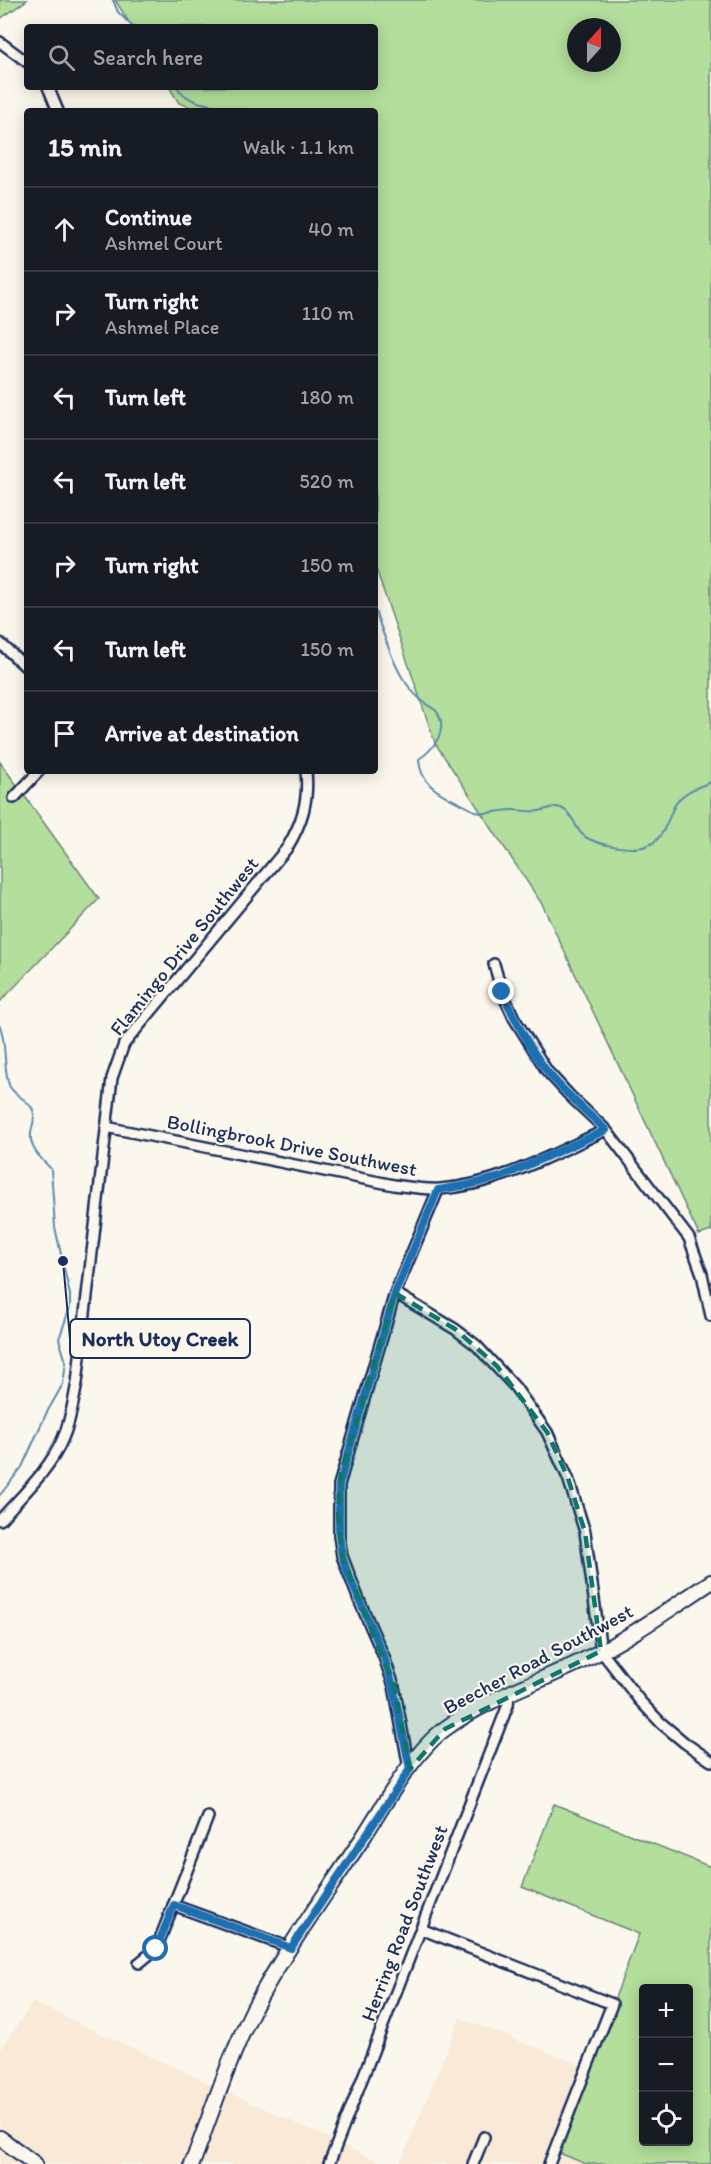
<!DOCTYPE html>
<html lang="en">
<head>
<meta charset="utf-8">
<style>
  :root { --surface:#171b24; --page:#20242c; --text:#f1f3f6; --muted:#9ea1a6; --line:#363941 }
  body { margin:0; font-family:Itim,sans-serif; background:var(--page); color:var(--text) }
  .controls { position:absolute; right:18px; bottom:18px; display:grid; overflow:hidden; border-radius:6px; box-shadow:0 3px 15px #0003 }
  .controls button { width:54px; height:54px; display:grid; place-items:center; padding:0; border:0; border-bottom:2px solid var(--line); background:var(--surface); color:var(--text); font:30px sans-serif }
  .compass { position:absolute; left:567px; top:18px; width:54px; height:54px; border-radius:50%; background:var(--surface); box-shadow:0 3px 15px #0003; rotate:21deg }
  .stop { position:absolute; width:18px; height:18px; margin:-14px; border:4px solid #1f6fb2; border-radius:50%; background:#fff }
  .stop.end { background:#1f6fb2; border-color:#fff; box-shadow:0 2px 6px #0008 }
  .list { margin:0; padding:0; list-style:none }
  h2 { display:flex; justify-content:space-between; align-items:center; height:78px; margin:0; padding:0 24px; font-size:26px }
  h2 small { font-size:20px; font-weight:400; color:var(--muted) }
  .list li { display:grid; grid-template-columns:39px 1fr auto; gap:18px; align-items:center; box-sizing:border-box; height:84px; padding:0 24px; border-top:2px solid var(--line) }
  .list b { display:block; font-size:22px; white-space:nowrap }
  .list p { margin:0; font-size:20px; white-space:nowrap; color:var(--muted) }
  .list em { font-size:20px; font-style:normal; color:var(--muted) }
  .icon { flex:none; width:33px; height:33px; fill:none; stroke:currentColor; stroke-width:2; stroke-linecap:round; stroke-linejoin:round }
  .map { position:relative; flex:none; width:711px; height:2164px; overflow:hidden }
  .search { position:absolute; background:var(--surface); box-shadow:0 3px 15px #0003; left:24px; top:24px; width:354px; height:66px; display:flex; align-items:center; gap:15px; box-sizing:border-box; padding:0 21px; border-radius:6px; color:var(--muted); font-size:22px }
  .panel { position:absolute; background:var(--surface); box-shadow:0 3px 15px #0003; left:24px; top:108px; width:354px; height:666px; border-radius:6px }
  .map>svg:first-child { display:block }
  .built { fill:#f9e9d6 }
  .green { fill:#b3de9b; stroke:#67867c; stroke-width:1.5; fill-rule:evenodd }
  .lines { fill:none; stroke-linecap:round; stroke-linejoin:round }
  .stream { stroke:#5a8aaf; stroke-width:2 }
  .street-casing { stroke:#1b2f5e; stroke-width:14 }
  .secondary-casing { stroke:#1b2f5e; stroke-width:18 }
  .street { stroke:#fbf7ec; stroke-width:9 }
  .secondary { stroke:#fbf7ec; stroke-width:14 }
  .route { stroke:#1f6fb2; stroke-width:8 }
  .marked { fill:#0f766e; fill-opacity:0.2; stroke:#0f766e; stroke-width:4.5; stroke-dasharray:12 8; stroke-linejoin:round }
  .labels { text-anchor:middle; stroke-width:4.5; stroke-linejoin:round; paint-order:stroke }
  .street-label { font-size:20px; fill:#1b2f5e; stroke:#fbf7ec }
  .leader { fill:none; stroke:#1b2f5e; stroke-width:2 }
  .callout-dot { fill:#1b2f5e; stroke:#fbf7ec; stroke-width:2 }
  .callout { fill:#fbf7ec; stroke:#1b2f5e; stroke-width:2 }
  .callout-label { font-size:21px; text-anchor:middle; font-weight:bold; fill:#1b2f5e }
</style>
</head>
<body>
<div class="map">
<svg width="711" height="2164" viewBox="0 0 711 2164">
  <rect width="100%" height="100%" fill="#fbf7ec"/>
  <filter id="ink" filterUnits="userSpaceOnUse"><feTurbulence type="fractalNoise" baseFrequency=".0167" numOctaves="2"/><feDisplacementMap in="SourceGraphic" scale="12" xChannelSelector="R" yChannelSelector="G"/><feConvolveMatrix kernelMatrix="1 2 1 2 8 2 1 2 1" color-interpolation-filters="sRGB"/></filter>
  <g filter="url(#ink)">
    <path class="built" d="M33,2002L384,2164H0V2050Z
      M460,2018L588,2068L557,2152L586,2164H400Z"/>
    <path class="green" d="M0,0H27L0,19Z
      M115,0H711V1231L699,1235L542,904L435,743L375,566V111H202L179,103L169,87H375V27H132ZM576,27H612V63H576Z
      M0,762L99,899L0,1002Z
      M554,1804L711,1867V2164H586L557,2152L639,1934L522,1887ZM644,1988H688V2142H644Z"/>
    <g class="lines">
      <path class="stream" d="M113,0L118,12L133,27
        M177,87C192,109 222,104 246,111
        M375,611C383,631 392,663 404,680C410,689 418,698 426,704C430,707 435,709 437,712C449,730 433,750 419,759C420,784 439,793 459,803C466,806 473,811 480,813C490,814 502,810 512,810C521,810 530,812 539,811C545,810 552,807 557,807C571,809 574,825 581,833C591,845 632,851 646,846C667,840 667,813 679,799C689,789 699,787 711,782
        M0,1026C7,1044 3,1073 10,1087C16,1097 28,1099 33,1110C36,1119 32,1125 31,1133C29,1149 42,1159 51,1169L55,1227L70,1295V1307L59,1339L66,1362L63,1384L46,1414L22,1467L0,1495"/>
      <g class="street-casing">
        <path id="street" d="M0,42L27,62
          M48,87L58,111
          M0,643L27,668
          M14,798L39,771
          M494,964L502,992L514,1018L547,1071L570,1096L606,1130L689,1238L702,1274L711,1316
          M106,1127L394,1185C409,1187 425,1190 440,1189C499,1185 553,1154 606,1130
          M395,1293L455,1329L476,1345L515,1387L547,1432L568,1478L585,1532L601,1651L640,1701L661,1723L685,1743L711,1761
          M0,1520C22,1495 50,1470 63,1438C71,1420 73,1402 77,1383L112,1078L124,1044L287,848C302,823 309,801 306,771
          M409,1768L394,1686L384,1657L359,1600L342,1556L339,1535V1485L395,1293L438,1190
          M173,1905L291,1948
          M421,1929L612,2004L549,2164
          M139,1963L156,1949L208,1817
          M329,2164L508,1705L509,1694
          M473,2164L484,2137"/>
      </g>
      <g class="secondary-casing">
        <path id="secondary" d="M0,2138L35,2164
          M192,2164C212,2112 229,2058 254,2008C286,1948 327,1893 364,1836C385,1803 414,1751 446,1728C489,1697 541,1682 588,1658C631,1637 671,1608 711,1582"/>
      </g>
      <use href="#street" class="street"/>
      <use href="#secondary" class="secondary"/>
    </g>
  </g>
  <g class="lines" filter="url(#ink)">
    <path class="route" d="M156,1949L174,1905L291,1948L410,1769L393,1686L384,1657L348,1574L342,1556L339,1535V1485L395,1293L438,1190L468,1185L501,1177L606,1130C586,1111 563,1092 546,1070C528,1046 515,1019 502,992"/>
  </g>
  <path class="marked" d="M395,1293L455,1329L497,1366L547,1432L568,1478L585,1532L601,1651L445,1729L410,1769L394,1686L342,1556L338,1513L341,1473Z"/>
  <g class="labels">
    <g class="street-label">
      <text transform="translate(184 946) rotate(-51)" y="7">Flamingo Drive Southwest</text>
      <text transform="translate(292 1145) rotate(11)" y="7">Bollingbrook Drive Southwest</text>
      <text transform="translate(538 1659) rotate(-28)" y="7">Beecher Road Southwest</text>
      <text transform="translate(404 1923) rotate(-69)" y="7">Herring Road Southwest</text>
    </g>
  </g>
  <path class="leader" d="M63 1261L70 1339"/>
  <circle class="callout-dot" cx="63" cy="1261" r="6"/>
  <rect class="callout" x="70" y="1319" width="180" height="39" rx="6"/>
  <g class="callout-label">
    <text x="160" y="1346">North Utoy Creek</text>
  </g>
</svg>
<div class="controls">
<button>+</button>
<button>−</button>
<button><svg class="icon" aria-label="locate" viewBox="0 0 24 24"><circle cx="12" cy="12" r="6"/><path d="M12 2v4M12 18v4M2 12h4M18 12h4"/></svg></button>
</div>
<svg class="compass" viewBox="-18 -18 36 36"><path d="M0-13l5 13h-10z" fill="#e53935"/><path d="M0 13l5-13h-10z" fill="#9ea1a6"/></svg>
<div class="stop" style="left:156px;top:1949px"></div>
<div class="stop end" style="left:502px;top:992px"></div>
<div class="search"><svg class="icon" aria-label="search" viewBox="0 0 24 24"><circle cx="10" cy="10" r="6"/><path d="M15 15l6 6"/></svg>Search here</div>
<section class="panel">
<h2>15 min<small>Walk · 1.1 km</small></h2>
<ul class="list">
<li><svg class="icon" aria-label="ahead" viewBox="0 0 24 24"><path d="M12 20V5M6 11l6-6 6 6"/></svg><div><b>Continue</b><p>Ashmel Court</p></div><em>40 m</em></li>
<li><svg class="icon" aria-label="right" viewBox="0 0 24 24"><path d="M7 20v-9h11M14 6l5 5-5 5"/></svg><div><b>Turn right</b><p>Ashmel Place</p></div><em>110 m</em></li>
<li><svg class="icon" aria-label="left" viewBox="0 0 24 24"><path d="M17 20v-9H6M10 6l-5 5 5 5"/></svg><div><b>Turn left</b></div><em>180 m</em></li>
<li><svg class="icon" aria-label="left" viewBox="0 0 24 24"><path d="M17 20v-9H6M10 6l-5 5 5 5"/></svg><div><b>Turn left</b></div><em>520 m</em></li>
<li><svg class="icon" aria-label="right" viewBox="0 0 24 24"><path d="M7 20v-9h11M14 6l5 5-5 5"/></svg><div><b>Turn right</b></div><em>150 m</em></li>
<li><svg class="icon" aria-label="left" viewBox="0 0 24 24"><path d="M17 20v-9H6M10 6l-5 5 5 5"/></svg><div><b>Turn left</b></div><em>150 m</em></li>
<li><svg class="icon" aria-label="arrive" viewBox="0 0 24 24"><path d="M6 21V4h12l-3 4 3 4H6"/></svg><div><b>Arrive at destination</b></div></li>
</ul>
</section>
</div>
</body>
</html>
